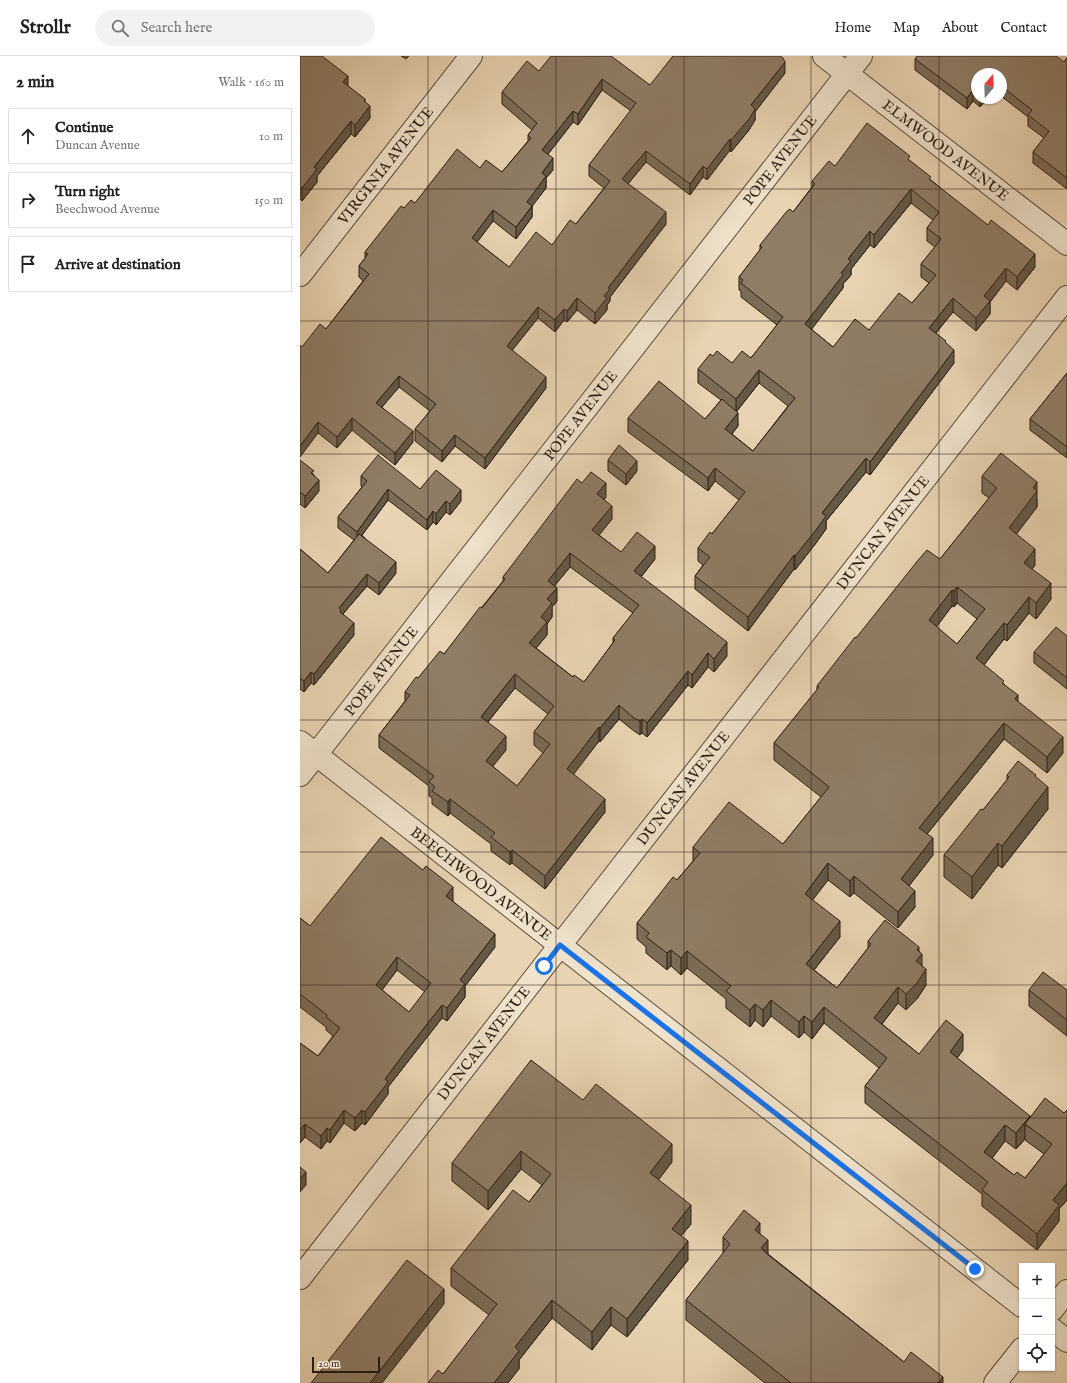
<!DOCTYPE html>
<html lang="en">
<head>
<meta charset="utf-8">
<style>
  :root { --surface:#fff; --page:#f2f2f2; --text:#222; --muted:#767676; --line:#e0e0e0 }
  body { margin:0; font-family:"IM FELL English",serif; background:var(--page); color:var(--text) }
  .controls { position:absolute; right:12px; bottom:12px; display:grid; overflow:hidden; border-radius:0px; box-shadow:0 1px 3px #0004 }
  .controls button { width:36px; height:36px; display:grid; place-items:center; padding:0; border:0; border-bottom:1px solid var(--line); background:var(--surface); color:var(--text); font:20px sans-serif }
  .compass { position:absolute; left:671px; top:12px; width:36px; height:36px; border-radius:50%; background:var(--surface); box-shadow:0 1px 3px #0004; rotate:19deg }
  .scale { position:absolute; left:12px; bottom:10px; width:68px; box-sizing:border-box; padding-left:4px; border:2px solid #2e1f13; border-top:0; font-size:11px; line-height:14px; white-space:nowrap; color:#2e1f13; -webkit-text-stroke:3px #f0e3cd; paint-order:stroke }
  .stop { position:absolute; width:12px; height:12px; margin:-9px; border:3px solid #1a73e8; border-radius:50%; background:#fff }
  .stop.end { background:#1a73e8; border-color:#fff; box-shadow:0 1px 4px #0008 }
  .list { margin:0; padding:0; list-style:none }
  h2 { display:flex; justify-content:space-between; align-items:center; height:52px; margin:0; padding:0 16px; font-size:17px }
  h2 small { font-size:13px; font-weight:400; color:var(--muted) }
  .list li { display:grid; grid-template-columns:26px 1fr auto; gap:12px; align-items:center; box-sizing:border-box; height:56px; margin:0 8px 8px; padding:0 8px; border:1px solid var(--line); border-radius:0px }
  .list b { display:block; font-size:15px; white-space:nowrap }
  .list p { margin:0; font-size:13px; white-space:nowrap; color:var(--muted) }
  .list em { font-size:13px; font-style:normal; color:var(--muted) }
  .icon { flex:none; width:22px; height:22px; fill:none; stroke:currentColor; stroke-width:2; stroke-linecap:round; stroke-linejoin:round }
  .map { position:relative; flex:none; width:767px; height:1327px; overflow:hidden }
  header { display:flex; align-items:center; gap:24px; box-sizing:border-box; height:56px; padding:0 20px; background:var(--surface); border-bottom:1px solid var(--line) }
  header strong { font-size:19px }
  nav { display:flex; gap:22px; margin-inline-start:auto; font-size:14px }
  .search { width:280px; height:36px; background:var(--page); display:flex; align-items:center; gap:10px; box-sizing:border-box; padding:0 14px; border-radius:22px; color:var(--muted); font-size:15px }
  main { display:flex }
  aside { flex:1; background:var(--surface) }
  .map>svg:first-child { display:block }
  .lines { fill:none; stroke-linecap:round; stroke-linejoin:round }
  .minor-casing { stroke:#5c4c3b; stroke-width:24 }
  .tertiary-casing { stroke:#5c4c3b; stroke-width:24 }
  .minor { stroke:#f0e3cd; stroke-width:22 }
  .tertiary { stroke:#f0e3cd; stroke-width:22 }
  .wall { fill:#7b6c58; stroke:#2e1f13; fill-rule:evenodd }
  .shaded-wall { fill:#645847; stroke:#2e1f13 }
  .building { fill:#8f7d66; stroke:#2e1f13; fill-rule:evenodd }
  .route { stroke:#1a73e8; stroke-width:5 }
  .grid { fill:none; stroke:#2e1f13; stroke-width:1; stroke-opacity:0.55 }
  .labels { text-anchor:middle; stroke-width:3; stroke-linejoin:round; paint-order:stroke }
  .street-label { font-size:15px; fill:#2e1f13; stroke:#f0e3cd }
</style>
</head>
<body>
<header>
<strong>Strollr</strong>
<div class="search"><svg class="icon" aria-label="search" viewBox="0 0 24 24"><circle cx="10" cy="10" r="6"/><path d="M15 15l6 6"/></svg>Search here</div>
<nav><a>Home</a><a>Map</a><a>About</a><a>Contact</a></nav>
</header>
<main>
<aside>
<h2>2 min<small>Walk · 160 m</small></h2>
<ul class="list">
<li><svg class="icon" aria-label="ahead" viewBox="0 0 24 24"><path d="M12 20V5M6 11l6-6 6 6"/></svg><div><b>Continue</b><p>Duncan Avenue</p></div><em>10 m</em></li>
<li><svg class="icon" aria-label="right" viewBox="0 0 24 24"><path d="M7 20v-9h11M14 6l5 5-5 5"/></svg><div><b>Turn right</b><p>Beechwood Avenue</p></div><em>150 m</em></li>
<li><svg class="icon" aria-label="arrive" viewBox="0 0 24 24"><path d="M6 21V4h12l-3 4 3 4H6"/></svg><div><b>Arrive at destination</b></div></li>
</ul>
</aside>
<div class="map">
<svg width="767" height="1327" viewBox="0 0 767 1327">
  <rect width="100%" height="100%" fill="#e8d4b2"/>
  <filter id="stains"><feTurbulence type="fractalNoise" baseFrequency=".005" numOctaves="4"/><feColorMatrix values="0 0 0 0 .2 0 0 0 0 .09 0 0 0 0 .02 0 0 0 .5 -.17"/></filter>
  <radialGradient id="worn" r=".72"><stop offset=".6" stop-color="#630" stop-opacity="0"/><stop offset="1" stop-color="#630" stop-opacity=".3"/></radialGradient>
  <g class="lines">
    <g class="minor-casing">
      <g id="minor">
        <path id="s1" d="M524,0L767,188"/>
        <path id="s2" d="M0,219L171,0"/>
        <path id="s3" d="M0,719L561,0"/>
        <path id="s4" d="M0,1222L767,241"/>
        <path d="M752,1254L767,1235"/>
        <path d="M695,1327L722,1293"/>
      </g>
    </g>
    <g class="tertiary-casing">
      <g id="tertiary">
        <path id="s5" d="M0,686L722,1250"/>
        <path d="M752,1273L767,1285"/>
      </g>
    </g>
    <use href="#minor" class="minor"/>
    <use href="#tertiary" class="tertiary"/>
  </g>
  <path class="wall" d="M0,0L48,30L65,46L70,62L55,81L51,78L17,120V126L2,145L0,143Z
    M101,0H109L106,3Z
    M767,2V133L733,107V96L744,82L728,70V61L701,40V18H677V42H688L680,51L673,45L667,53L615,14V3L764,6Z
    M239,15L350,29L485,17L455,56V64L449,74L431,96L430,94L407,124L403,121L390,139L346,106L328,128L366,168L310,241V245L307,249V254L295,268L277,254L267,266L264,264L255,276L238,262L212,294L246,332L185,413L155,390L142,406L115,385V373L130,355L99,331L82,351L113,386L95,409L52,374L37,392L18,377L2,291L26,273L63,225L59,221V210L65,202V196L104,152L115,147L180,112L202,116L228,85V79L232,74L202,48V36ZM302,34L331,55L289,109V120L304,132L276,168L252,189L209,211L177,186L193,165L216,183L232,161V150L246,132V122L253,114L248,98L273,66L278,69Z
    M610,105L631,124L735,211L717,234L706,225L690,246V258L676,275L653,256L636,277L646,288L654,307L570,419L566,416L526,465V473L516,487L495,514L494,513L448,575L395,533V520L403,509L398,505V492L412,478L439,444L415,425L408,435L328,376V362L405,363L421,344L398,327V313L413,300L432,307L451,302L477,269L441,241V235L439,234V221L460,194V189L493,156L512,131V125L535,110ZM611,147L633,164L627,172V185L635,191L621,208V221L629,227L612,247L569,274L533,291L511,273L543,232V228L551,219V213L570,189L574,192ZM459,327L488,350L453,395L432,378L438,370L437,355Z
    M767,317V402L730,374V363Z
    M0,404L14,419L19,435L5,452L0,448Z
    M308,404L337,415L326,429L308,415Z
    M61,420L120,433L161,445L150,459L146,456L136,469L133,466L127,474L88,444L62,479L96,517L79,539L67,530L43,558L54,579L14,629L11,627L4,636L0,633V493L28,517L54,484L38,472V461L62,431L61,430Z
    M682,420L737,443V451L716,478L735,509L732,513L751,543L736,563L729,557L707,585L704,583L684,609L704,628L718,645L763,697L747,717L704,683L627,778L633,799L609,830L615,851L598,872L554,837L550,841L528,824L512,844L540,881L514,914L537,932L568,892V885L619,895L626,929L617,943L606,954L598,947L582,968L619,998L663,994L657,1002L730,1061L764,1057L767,1054V1144L759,1153V1165L737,1194L682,1150V1138L565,1047V1030L579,1012L524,967L512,983L504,976L499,982L471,960L463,971L455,964L450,971L426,952V943L387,912L381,919L371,910L367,914L346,897V891L337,883V867L377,824L393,805V791L483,788L521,741L474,704V687L517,634V630L556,582L640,503L689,442L682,437ZM657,547L677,563L657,588L636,571L652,550L654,551ZM725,1083V1084L744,1098L725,1122L714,1119L692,1102L705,1085L716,1093Z
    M282,427L306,441L304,444L312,463L299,479L321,496L355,503L341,521L427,600L414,616L408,611L392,632L388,629L347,681L342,677L340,679L334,675L319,663L300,686L299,685L273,718L305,756L245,833L212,807L210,809L191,795V788L150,757L148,760L132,748V742L129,740V730L79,692V679L105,645V636L118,622L144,598L203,525V521ZM270,511L333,557L313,582V587L284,626L273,621L236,592L247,579V568L252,561V551L257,545L254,530ZM215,632L248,658L234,676V689L243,697L217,730L192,710L206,694L188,666Z
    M767,580V633L734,607V596Z
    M707,719L736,721L748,753L702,812L698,809L672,843L644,821V799L683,754L707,724Z
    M153,844V845L195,891L165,930V941L147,965L142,962L88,1031V1038L65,1069L62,1067L55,1075L44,1067L30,1087L27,1085L21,1093L5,1081L0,1087V987L18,1000L33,980L26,974V971L0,951V862L10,870ZM97,914L125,936L109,956L82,934Z
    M729,934H767V980L729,950Z
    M283,1044L372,1106L358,1124L391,1168L381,1180L388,1204L327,1281L311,1269L292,1294L252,1262L219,1304V1313L143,1318L189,1259L151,1230V1212L229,1146L242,1129L221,1113L188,1154L152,1125V1107Z
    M460,1178L468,1198L604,1306L643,1327H465L386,1264V1244L423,1198V1181Z"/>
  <path class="shaded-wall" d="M485,6V17L455,56V64L449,74L431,96V84L451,49Z
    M48,20V33L43,26Z
    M302,23V34L278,69V58Z
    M673,34V45L667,53V42Z
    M680,42H688L680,51Z
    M65,43V56L70,50V62L55,81V69L64,45Z
    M273,55V66L242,106V94Z
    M51,65V78L17,120V126L2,145V132L14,111Z
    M430,83V94L407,124V113Z
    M346,95V106L322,135V123Z
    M253,102V114L246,122V132L227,157V146L242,117Z
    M403,110V121L390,139V128Z
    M611,133V147L574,192V179Z
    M232,150V161L216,183V171Z
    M193,154V165L172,193V182Z
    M366,156V168L310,241V245L307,249V254L295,268V257L308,232Z
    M570,175V189L551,213V219L543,228V232L505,282V268L541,217L548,203Z
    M735,198V211L717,234V221Z
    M706,212V225L690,246V258L676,275V262L684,240Z
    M277,242V254L267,266V255Z
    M653,242V256L629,285V272Z
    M238,251V262L207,301V290Z
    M264,253V264L255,276V264Z
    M654,294V307L570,419V406Z
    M459,314V327L436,356V343Z
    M99,320V331L76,358V347Z
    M246,321V332L185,413V402Z
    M438,357V370L425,386V373Z
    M52,362V374L37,392V381Z
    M18,366V377L0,401V390Z
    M113,375V386L95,409V397Z
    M155,379V390L142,406V395Z
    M566,402V416L526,465V473L516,487L495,514V500L522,457Z
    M337,405V415L326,429V418Z
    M415,412V425L408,435V422Z
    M19,424V435L5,452V440Z
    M737,426V451L709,488V472L733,432Z
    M306,427V441L297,452V438Z
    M88,433V444L57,486V476Z
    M161,434V445L150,459V448Z
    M146,445V456L136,469V458Z
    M312,450V463L292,488V474Z
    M133,455V466L127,474V464Z
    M355,490V503L334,529V515Z
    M735,493V509L724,523V507Z
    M270,497V511L248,538V525Z
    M494,499V513L448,575V561Z
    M96,506V517L79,539V527Z
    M67,518V530L41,560L39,552Z
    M751,527V543L736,563V547Z
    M657,531V547L654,551V535Z
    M257,532V545L252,551V561L247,568V579L229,601V587L241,561L247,543Z
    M652,534V550L629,581V564Z
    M729,541V557L707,585V569Z
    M54,567V579L14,629V618Z
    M704,567V583L676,619V602Z
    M427,586V600L414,616V603Z
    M408,597V611L392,632V619Z
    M388,615V629L347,681V667Z
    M11,616V627L4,636V625Z
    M215,618V632L181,674V661Z
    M718,639V655L715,643Z
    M319,649V663L300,686V672Z
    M342,663V677L340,679V665Z
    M704,667V683L619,788V772Z
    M299,671V685L267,727V713Z
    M206,680V694L186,719V705Z
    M763,681V697L747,717V701Z
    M748,731V753L702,812V790Z
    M150,743V757L148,760V746Z
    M305,743V756L245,833V820Z
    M633,782V799L601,840V823Z
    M698,787V809L672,843V821Z
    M212,794V807L210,809V796Z
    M528,807V824L505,854V838Z
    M554,820V837L550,841V825Z
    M153,831V844L146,853V840Z
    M615,835V851L598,872V856Z
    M540,865V881L506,924V908Z
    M195,878V891L165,930V941L147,965V952L160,924Z
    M619,891V901L622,898V914L616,905L617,894Z
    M371,894V910L367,914V897Z
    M387,895V912L381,919V902Z
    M97,901V914L76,942V929Z
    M626,913V929L617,943L606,954V938Z
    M598,931V947L574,978V962Z
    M471,944V960L463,971V954Z
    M455,948V964L450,971V954Z
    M142,949V962L88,1031V1038L65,1069V1056L85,1023L106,995Z
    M524,951V967L512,983V966Z
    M504,960V976L499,982V966Z
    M663,978V994L650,1012V996Z
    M44,1054V1067L30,1087V1074Z
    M62,1054V1067L55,1075V1062Z
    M730,1060V1072L725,1068V1083L716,1093V1077Z
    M5,1068V1081L0,1087V1074Z
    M705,1069V1085L684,1113V1096Z
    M27,1072V1085L21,1093V1080Z
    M372,1088V1106L350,1135V1117Z
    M221,1095V1113L188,1154V1135Z
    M6,1116V1129L0,1136V1123Z
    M767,1127V1144L759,1153V1165L737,1194V1178L753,1144Z
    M391,1149V1168L372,1191V1173Z
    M460,1167V1187L455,1174Z
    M468,1184V1204L461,1192Z
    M388,1185V1204L327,1281V1263Z
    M144,1233V1248L82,1327H70Z
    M252,1244V1262L219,1304V1313L208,1327H194L215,1291Z
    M311,1251V1269L292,1294V1276Z
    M643,1321V1327H638Z"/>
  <path class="building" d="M0,0H22L48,20L43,26L65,43L64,45L70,50L55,69L51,65L14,111L17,113L2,132L0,130Z
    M251,0H311L350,29L373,0H480L483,2L485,6L451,49L455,53L449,63L431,84L430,83L407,113L403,110L390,128L346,95L322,123L366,156L308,232L310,233L304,240L307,242L295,257L277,242L267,255L264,253L255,264L238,251L207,290L246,321L185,402L155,379L142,395L115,373L136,348L99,320L76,347L113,375L95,397L52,362L37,381L18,366L0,390V289L2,291L20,268L26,273L69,218L59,210L68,198L65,196L101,150L104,152L111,144L115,147L157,93L180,112L186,104L202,116L231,82L228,79L237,67L202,36L227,5L239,15ZM302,23L336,47L289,109L310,125L276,168L270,164L252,189L236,176L209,211L172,182L193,154L216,171L232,150L227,146L246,120L242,117L253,102L242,94L273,55L278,58Z
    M617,0H756L764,6L767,2V122L733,96L749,75L728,59L732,54L701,30V18H677V38L673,34L667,42L615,3Z
    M567,67L610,100L608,103L631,121L629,123L688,169L691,164L735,198L717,221L706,212L684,240L690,245L676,262L653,242L629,272L646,285L645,286L654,294L570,406L566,402L522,457L526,460L516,474L495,500L494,499L448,561L395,520L410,501L398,492L410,476L412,478L445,436L415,412L408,422L328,362L359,325L405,363L422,343L438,357L425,373L453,395L495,342L459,314L436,343L398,313L410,298L413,300L417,295L432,307L442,295L451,302L483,261L441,227L443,224L439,221L462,191L460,189L487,155L490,153L493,156L515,128L512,125L529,105L535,110ZM611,133L639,156L627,172L641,183L621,208L636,219L612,247L599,237L569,274L555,263L533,291L505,268L543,219L541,217L551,205L548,203L570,175L574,179Z
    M767,317V391L730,363Z
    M319,389L337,405L326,418L308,404Z
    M701,397L737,426L733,432L737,435L709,472L735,493L724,507L751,527L736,547L729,541L707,569L704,567L676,602L704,625L702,627L718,639L715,643L763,681L747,701L704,667L619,772L633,782L601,823L615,835L598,856L554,820L550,825L528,807L505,838L540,865L506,908L537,932L571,888L568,885L585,864L619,891L617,894L622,898L616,905L626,913L617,927L606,938L598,931L574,962L619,998L646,964L663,978L650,996L730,1060L716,1077L705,1069L684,1096L714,1119L717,1116L725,1122L752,1088L725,1068L745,1042L764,1057L767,1054V1127L753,1144L759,1149L737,1178L682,1134L688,1126L565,1030L587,1002L524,951L512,966L504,960L499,966L471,944L463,954L455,948L450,954L426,935L431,930L387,895L381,902L371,894L367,897L346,881L349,877L337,867L373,821L377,824L400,797L393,791L429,746L483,788L529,731L474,687L519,631L517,630L555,581L556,582L619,503L627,494L640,503L697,432L682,420ZM657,531L685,553L657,588L629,564L652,534L654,535Z
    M78,399L120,433L136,414L161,434L150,448L146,445L136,458L133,455L127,464L88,433L57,476L38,461L67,425L61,420Z
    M0,404L14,415L11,417L19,424L5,440L0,436Z
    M291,416L306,427L297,438L312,450L292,474L321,496L337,476L355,490L334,515L427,586L414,603L408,597L392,619L388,615L347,667L342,663L340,665L334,662L319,649L300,672L299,671L267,713L305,743L245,820L212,794L210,796L191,781L195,777L150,743L148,746L132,735L135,731L129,726L134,720L79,679L110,639L105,636L116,621L118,622L140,595L144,598L180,551L182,552L205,523L203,521L277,423L282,427ZM270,497L339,549L313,582L315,584L284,626L274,619L273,621L229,587L247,566L241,561L252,547L247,543L257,532L248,525ZM215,618L254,650L234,676L250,688L217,730L186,705L206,680L181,661Z
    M59,478L96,506L79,527L67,518L39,552L41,554L40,556L54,567L14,618L11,616L4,625L0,622V493L28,517Z
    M756,571L767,580V622L734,596Z
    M718,705L736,719L735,720L748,731L702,790L698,787L672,821L644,799L681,753L683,754L709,721L707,719Z
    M81,781L123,814L126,810L153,831L146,840L195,878L160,924L165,928L147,952L142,949L106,995L85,1023L88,1026L65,1056L62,1054L55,1062L44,1054L30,1074L27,1072L21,1080L5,1068L0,1074V987L18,1000L40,972L26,961L27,959L0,938V862L10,870ZM97,901L131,927L109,956L76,929Z
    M743,916L767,934V964L729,934Z
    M231,1004L283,1044L296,1028L372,1088L350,1117L391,1149L372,1173L388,1185L327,1263L311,1251L292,1276L252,1244L215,1291L219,1295L194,1327H128L138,1314L143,1318L197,1248L151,1212L213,1134L229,1146L251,1118L221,1095L188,1135L152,1107Z
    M0,1111L6,1116L0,1123Z
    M444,1154L460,1167L455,1174L468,1184L461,1192L467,1198L604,1306L611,1296L643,1321L638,1327H491L386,1244L430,1188L423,1181Z
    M107,1204L144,1233L70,1327H11Z"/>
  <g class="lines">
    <path class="route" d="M244,910L260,889L675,1213"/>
  </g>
  <path class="grid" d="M128,0V1327M256,0V1327M384,0V1327M511,0V1327M639,0V1327M0,133H767M0,265H767M0,398H767M0,531H767M0,664H767M0,796H767M0,929H767M0,1062H767M0,1194H767"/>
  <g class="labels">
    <g class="street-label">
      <text dy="5" stroke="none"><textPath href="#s1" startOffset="154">ELMWOOD AVENUE</textPath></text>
      <text dy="5" stroke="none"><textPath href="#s3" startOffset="780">POPE AVENUE</textPath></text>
      <text dy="5" stroke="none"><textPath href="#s2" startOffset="139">VIRGINIA AVENUE</textPath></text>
      <text dy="5" stroke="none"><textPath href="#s3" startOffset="456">POPE AVENUE</textPath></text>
      <text dy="5" stroke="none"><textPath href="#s4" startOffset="946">DUNCAN AVENUE</textPath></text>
      <text dy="5" stroke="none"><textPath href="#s3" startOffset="132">POPE AVENUE</textPath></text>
      <text dy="5" stroke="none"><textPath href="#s4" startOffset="622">DUNCAN AVENUE</textPath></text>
      <text dy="5" stroke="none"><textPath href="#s5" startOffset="230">BEECHWOOD AVENUE</textPath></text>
      <text dy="5" stroke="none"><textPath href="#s4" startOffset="298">DUNCAN AVENUE</textPath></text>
    </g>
  </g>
  <rect width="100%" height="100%" filter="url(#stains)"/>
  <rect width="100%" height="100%" fill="url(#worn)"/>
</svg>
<div class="controls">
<button>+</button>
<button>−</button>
<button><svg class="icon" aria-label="locate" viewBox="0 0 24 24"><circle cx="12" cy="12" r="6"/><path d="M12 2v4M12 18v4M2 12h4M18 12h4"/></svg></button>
</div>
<svg class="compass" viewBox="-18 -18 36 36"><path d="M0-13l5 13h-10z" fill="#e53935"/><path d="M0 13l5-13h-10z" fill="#767676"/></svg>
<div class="scale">20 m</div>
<div class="stop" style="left:244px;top:910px"></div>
<div class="stop end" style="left:675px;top:1213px"></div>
</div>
</main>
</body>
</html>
